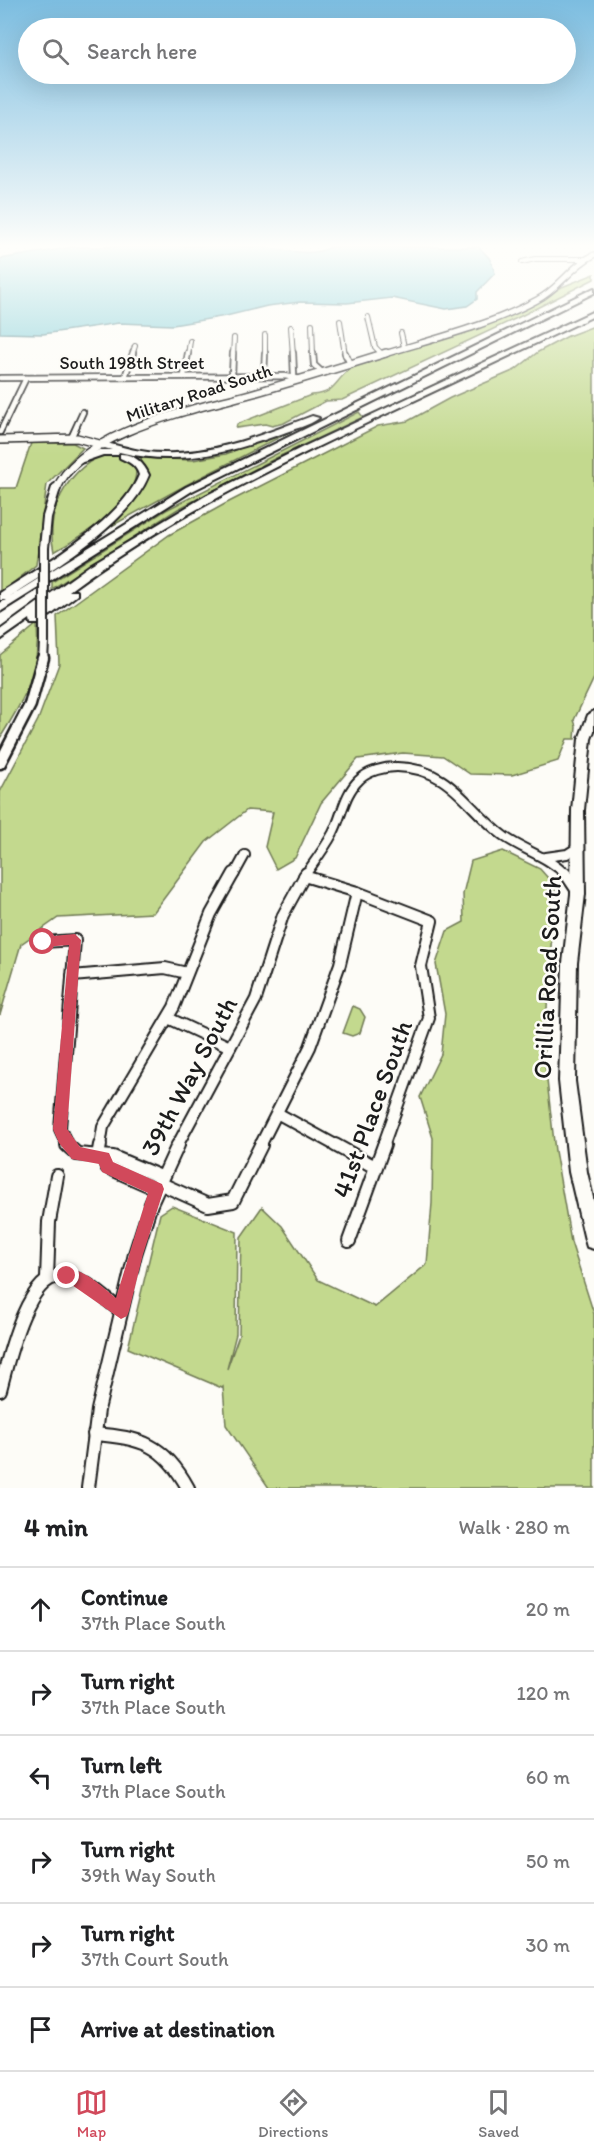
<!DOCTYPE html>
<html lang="en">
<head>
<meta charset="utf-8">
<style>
  :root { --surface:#fff; --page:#f2f2f2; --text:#202124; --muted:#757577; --line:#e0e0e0; --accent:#d1495b }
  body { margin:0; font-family:Itim,sans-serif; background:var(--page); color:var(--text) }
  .stop { position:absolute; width:18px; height:18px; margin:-14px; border:4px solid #d1495b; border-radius:50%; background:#fff }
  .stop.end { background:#d1495b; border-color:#fff; box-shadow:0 2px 6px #0008 }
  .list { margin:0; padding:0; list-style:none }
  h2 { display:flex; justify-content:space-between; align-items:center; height:78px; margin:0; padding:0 24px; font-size:26px }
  h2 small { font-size:20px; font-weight:400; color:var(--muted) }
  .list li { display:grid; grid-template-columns:39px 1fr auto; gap:18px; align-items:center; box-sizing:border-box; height:84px; padding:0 24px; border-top:2px solid var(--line) }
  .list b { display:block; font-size:22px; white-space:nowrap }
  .list p { margin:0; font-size:20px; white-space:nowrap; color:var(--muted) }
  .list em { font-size:20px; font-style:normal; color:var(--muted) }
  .icon { flex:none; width:33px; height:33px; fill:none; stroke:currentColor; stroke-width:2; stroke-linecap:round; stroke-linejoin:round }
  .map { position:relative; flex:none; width:594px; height:1488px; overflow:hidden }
  .search { position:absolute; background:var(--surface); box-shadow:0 6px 24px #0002; left:18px; right:18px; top:18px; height:66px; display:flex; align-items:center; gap:15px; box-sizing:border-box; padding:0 21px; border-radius:33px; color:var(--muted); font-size:22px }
  .sheet { height:582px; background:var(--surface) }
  nav { display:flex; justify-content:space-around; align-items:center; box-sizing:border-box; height:84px; border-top:2px solid var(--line); background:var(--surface); font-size:16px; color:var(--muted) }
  nav a { display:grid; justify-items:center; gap:3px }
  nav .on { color:var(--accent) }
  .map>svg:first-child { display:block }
  .green { fill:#c3d98e; stroke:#707a55; stroke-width:1.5 }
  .water { fill:#7bcbd5; stroke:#55858b; stroke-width:1.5 }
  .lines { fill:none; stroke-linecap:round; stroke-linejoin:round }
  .street-far4-casing { stroke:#1c1c1c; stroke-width:6 }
  .street-far3-casing { stroke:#1c1c1c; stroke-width:8 }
  .street-far2-casing { stroke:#1c1c1c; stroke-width:12 }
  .street-far1-casing { stroke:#1c1c1c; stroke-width:14 }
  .street-casing { stroke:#1c1c1c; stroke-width:16 }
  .secondary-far3-casing { stroke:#1c1c1c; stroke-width:8 }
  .secondary-far2-casing { stroke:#1c1c1c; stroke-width:10 }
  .secondary-far1-casing { stroke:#1c1c1c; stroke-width:12 }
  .secondary-casing { stroke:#1c1c1c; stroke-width:15 }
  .primary-casing { stroke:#1c1c1c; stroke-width:4 }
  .highway-casing { stroke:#1c1c1c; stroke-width:4 }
  .street-far4 { stroke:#fdfcf7; stroke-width:4 }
  .street-far3 { stroke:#fdfcf7; stroke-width:4.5 }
  .street-far2 { stroke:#fdfcf7; stroke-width:8 }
  .street-far1 { stroke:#fdfcf7; stroke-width:10 }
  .street { stroke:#fdfcf7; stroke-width:12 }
  .secondary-far3 { stroke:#fdfcf7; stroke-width:5 }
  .secondary-far2 { stroke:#fdfcf7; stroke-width:7 }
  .secondary-far1 { stroke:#fdfcf7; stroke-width:8 }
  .secondary { stroke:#fdfcf7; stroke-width:10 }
  .primary { fill:#fdfcf7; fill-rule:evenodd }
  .highway { fill:#fdfcf7; fill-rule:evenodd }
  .secondary-bridge-casing { stroke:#1c1c1c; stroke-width:12; stroke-linecap:butt }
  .secondary-bridge { stroke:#fdfcf7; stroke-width:8 }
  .route { fill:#d1495b }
  .labels { text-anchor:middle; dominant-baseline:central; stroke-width:5; stroke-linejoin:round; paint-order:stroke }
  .far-street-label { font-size:18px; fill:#1c1c1c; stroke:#fdfcf7 }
  .near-street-label { font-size:26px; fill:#1c1c1c; stroke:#fdfcf7 }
</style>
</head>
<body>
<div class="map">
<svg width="594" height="1488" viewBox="0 0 594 1488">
  <rect width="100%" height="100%" fill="#fdfcf7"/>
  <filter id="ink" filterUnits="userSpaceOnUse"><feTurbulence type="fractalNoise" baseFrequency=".0167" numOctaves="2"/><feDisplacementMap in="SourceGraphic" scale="12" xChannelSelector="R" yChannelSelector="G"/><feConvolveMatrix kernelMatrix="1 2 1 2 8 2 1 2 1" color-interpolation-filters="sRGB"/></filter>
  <g filter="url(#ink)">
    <g class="green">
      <path d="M594 274V279L517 318 342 400 326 401 284 423 272 426 265 424 236 428 237 424 311 395C335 394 333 383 349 370 354 367 361 364 366 361L524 309 562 287Z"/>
      <path d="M594 326V678L574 720 576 726 575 739H567L558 761 512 775 470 774 443 756 403 753 358 759 321 803 295 858 276 869 265 847 273 812 247 810 206 842 153 913 58 918 21 944 0 1015V792L38 720 59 664 57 616 169 535 225 504 378 426 408 421 450 398 515 370 538 352 568 336Z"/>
      <path d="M359 412 363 417 278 457 178 509 52 589V582L166 510Z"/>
      <path d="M319 417 186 485 86 540C110 522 141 504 149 474L140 458 193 460 226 454Z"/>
      <path d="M31 443H73L83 448 47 484 36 565 0 593V488H16Z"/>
      <path d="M101 455C115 454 128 459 136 470 137 504 81 537 54 552 45 512 66 473 101 455Z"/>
      <path d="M37 624C41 671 24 700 0 738V655Z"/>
      <path d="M503 851 540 869 555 886 544 1054 555 1151 571 1242 594 1314V1488H269L226 1425 223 1387 222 1388 128 1348 160 1214 172 1206 237 1232 236 1334 227 1369 239 1335 241 1237 262 1207 282 1226 318 1280 375 1307 427 1264 432 1203 433 1138 420 1097 441 1054 445 1014 436 964 447 931 464 922 463 894 471 861Z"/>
      <path d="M353 1006 360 1009 365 1017 360 1033 352 1036 343 1033Z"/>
    </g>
    <path class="water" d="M73 247C134 247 197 244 258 247 283 248 307 259 331 247H479L490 259 495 273 477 292V299L467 306 446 309 392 298 347 303 300 302 267 306 226 316 173 325 119 323 43 334 0 333V259Z"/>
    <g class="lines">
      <defs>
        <g id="street-far4">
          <path d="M522 262 535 259H585"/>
          <path d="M368 317 375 347 382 354"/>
          <path d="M340 321 345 355"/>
          <path d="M312 324 313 355"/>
          <path d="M291 327 293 355"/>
          <path d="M401 333 404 347"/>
          <path d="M132 355 135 346"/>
          <path d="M188 355 190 341"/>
          <path d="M233 355 234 338"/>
          <path d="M265 355V335"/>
        </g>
        <g id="street-far3">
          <path d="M293 353 294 376"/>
          <path d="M313 353 314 365 323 373"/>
          <path d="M345 353 350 364"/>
          <path d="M184 376 188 353"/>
          <path d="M232 376 233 353"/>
          <path d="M264 376 265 353"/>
          <path d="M125 377 133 353"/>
          <path d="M0 378 285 376 300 379"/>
          <path d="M0 432 26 378"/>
          <path d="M71 438 83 412"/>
        </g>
        <g id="street-far2">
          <path d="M546 857 567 854 578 847"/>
          <path d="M234 875 245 855"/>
          <path d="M305 875C315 861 325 848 333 833 342 816 344 794 359 780 368 771 384 767 397 767 452 768 466 809 505 837 525 851 549 857 566 875"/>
        </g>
        <g id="street-far1">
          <path d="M565 873 575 888"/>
          <path d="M304 876 357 892 432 921 421 966 429 1018 383 1146"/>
          <path d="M43 942 75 940 60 1129 68 1146"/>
          <path d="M72 976 165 968 187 973"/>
          <path d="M168 1018 230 1047"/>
          <path d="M277 1113 337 1146"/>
          <path d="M100 1146 103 1127 174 1007 211 914 234 873"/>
          <path d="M177 1146 256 999 283 915 306 873"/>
          <path d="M260 1146 310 1047 340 964 357 892"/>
        </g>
        <g id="street">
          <path d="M67 1145 77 1154 113 1157 161 1177"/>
          <path d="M335 1145 375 1167"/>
          <path d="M98 1156 100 1145"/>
          <path d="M104 1157 107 1167 157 1189"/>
          <path d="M159 1183 208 1205 233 1201 261 1145"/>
          <path d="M349 1241 384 1145"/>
          <path d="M47 1279 49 1222 57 1176"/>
          <path d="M0 1390C7 1364 26 1275 61 1276 84 1276 104 1298 121 1311"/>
          <path d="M94 1434C142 1438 164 1444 188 1488"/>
          <path d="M88 1488 98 1410 135 1254 151 1204 178 1145"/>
        </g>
        <path id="secondary-far3" d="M381 355C433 339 489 326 537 300 559 289 571 266 594 255"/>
        <g id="secondary-far2">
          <path d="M0 440 77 438 103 445"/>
          <path d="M56 490C82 430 193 410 250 394 296 381 341 367 386 353"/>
        </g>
        <g id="secondary-far1">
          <path d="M44 548 47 517 56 488"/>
          <path d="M43 660 44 642"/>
        </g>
        <path id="secondary" d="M0 763 30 705 43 658"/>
        <path id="primary" d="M594 711V731L591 739 584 810 585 894 577 963 575 1081 587 1172 594 1202V1249L587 1247 585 1240 569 1172 559 1081 563 963 571 894 572 810 579 739 588 715Z"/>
        <g id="highway">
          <path d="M594 288V293L192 491 0 612V603L6 600H0V593C42 565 120 522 139 475 136 465 129 462 120 458V454C133 453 144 463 149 475 129 525 53 568 9 597L186 487Z"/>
          <path d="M594 311V316C518 352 443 387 367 423 264 472 161 523 69 591H77V595L39 624H31L30 619 0 640V630L90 565 207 495 305 446Z"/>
          <path d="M312 416 319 418C309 426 293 429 281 434 227 454 176 466 119 452L118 455H103L80 463 75 460 99 450H112L100 447V443L103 442C123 447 142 453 163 453 215 455 264 434 312 416Z"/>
        </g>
      </defs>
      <use href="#street-far4" class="street-far4-casing"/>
      <use href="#street-far3" class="street-far3-casing"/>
      <use href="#street-far2" class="street-far2-casing"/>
      <use href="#street-far1" class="street-far1-casing"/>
      <use href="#street" class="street-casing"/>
      <use href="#secondary-far3" class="secondary-far3-casing"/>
      <use href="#secondary-far2" class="secondary-far2-casing"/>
      <use href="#secondary-far1" class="secondary-far1-casing"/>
      <use href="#secondary" class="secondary-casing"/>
      <use href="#primary" class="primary-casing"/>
      <use href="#highway" class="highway-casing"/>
      <use href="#street-far4" class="street-far4"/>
      <use href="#street-far3" class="street-far3"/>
      <use href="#street-far2" class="street-far2"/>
      <use href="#street-far1" class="street-far1"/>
      <use href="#street" class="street"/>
      <use href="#secondary-far3" class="secondary-far3"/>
      <use href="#secondary-far2" class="secondary-far2"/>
      <use href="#secondary-far1" class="secondary-far1"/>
      <use href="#secondary" class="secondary"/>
      <use href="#primary" class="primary"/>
      <use href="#highway" class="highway"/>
      <defs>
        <path id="secondary-bridge" d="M44 548V642"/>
      </defs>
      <use href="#secondary-bridge" class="secondary-bridge-casing"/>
      <use href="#secondary-bridge" class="secondary-bridge"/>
    </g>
  </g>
  <linearGradient id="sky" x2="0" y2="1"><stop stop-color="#7cbde0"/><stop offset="0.54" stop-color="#fefefb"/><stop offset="1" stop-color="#fefefb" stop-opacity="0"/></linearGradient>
  <rect width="594" height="455" fill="url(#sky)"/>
  <path class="route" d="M75 934 81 940 67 1129 80 1147 109 1153 113 1162 162 1184 164 1189 143 1254 129 1311 127 1316 121 1319 72 1285 62 1282 59 1276 62 1271C79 1263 103 1288 116 1298L148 1193 102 1172 99 1164 72 1159 59 1143 53 1129 69 945 43 947 37 942 43 937Z"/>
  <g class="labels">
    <g class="far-street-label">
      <text x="132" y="363">South 198th Street</text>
      <text transform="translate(199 393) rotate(-18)">Military Road South</text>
    </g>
    <g class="near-street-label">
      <text transform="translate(547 977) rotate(-87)">Orillia Road South</text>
      <text transform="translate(189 1076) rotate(-62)">39th Way South</text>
      <text transform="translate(372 1109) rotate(-70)">41st Place South</text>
    </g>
  </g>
</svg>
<div class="stop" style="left:43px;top:942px"></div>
<div class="stop end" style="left:67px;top:1276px"></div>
<div class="search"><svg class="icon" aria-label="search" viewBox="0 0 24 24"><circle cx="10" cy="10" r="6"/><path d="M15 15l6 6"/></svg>Search here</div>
</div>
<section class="sheet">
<h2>4 min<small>Walk · 280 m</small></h2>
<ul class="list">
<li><svg class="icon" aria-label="ahead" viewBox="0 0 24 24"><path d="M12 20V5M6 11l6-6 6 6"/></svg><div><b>Continue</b><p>37th Place South</p></div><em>20 m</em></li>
<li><svg class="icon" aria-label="right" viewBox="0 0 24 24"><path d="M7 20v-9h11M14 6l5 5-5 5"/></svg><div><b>Turn right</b><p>37th Place South</p></div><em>120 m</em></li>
<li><svg class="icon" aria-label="left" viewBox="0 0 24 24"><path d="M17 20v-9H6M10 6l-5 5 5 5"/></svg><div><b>Turn left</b><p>37th Place South</p></div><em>60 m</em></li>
<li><svg class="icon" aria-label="right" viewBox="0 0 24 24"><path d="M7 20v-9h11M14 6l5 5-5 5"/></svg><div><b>Turn right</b><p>39th Way South</p></div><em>50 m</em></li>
<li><svg class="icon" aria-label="right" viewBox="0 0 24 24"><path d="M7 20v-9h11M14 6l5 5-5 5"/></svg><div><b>Turn right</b><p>37th Court South</p></div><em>30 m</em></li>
<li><svg class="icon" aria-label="arrive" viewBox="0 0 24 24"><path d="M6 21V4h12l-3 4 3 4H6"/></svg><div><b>Arrive at destination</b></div></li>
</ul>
</section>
<nav>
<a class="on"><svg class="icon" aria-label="map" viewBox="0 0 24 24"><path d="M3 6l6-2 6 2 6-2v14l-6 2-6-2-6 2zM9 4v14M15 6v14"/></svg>Map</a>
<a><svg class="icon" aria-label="directions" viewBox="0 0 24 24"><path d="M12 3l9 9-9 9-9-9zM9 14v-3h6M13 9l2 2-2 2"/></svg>Directions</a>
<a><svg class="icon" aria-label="saved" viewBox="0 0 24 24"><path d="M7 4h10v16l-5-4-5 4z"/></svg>Saved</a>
</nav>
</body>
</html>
